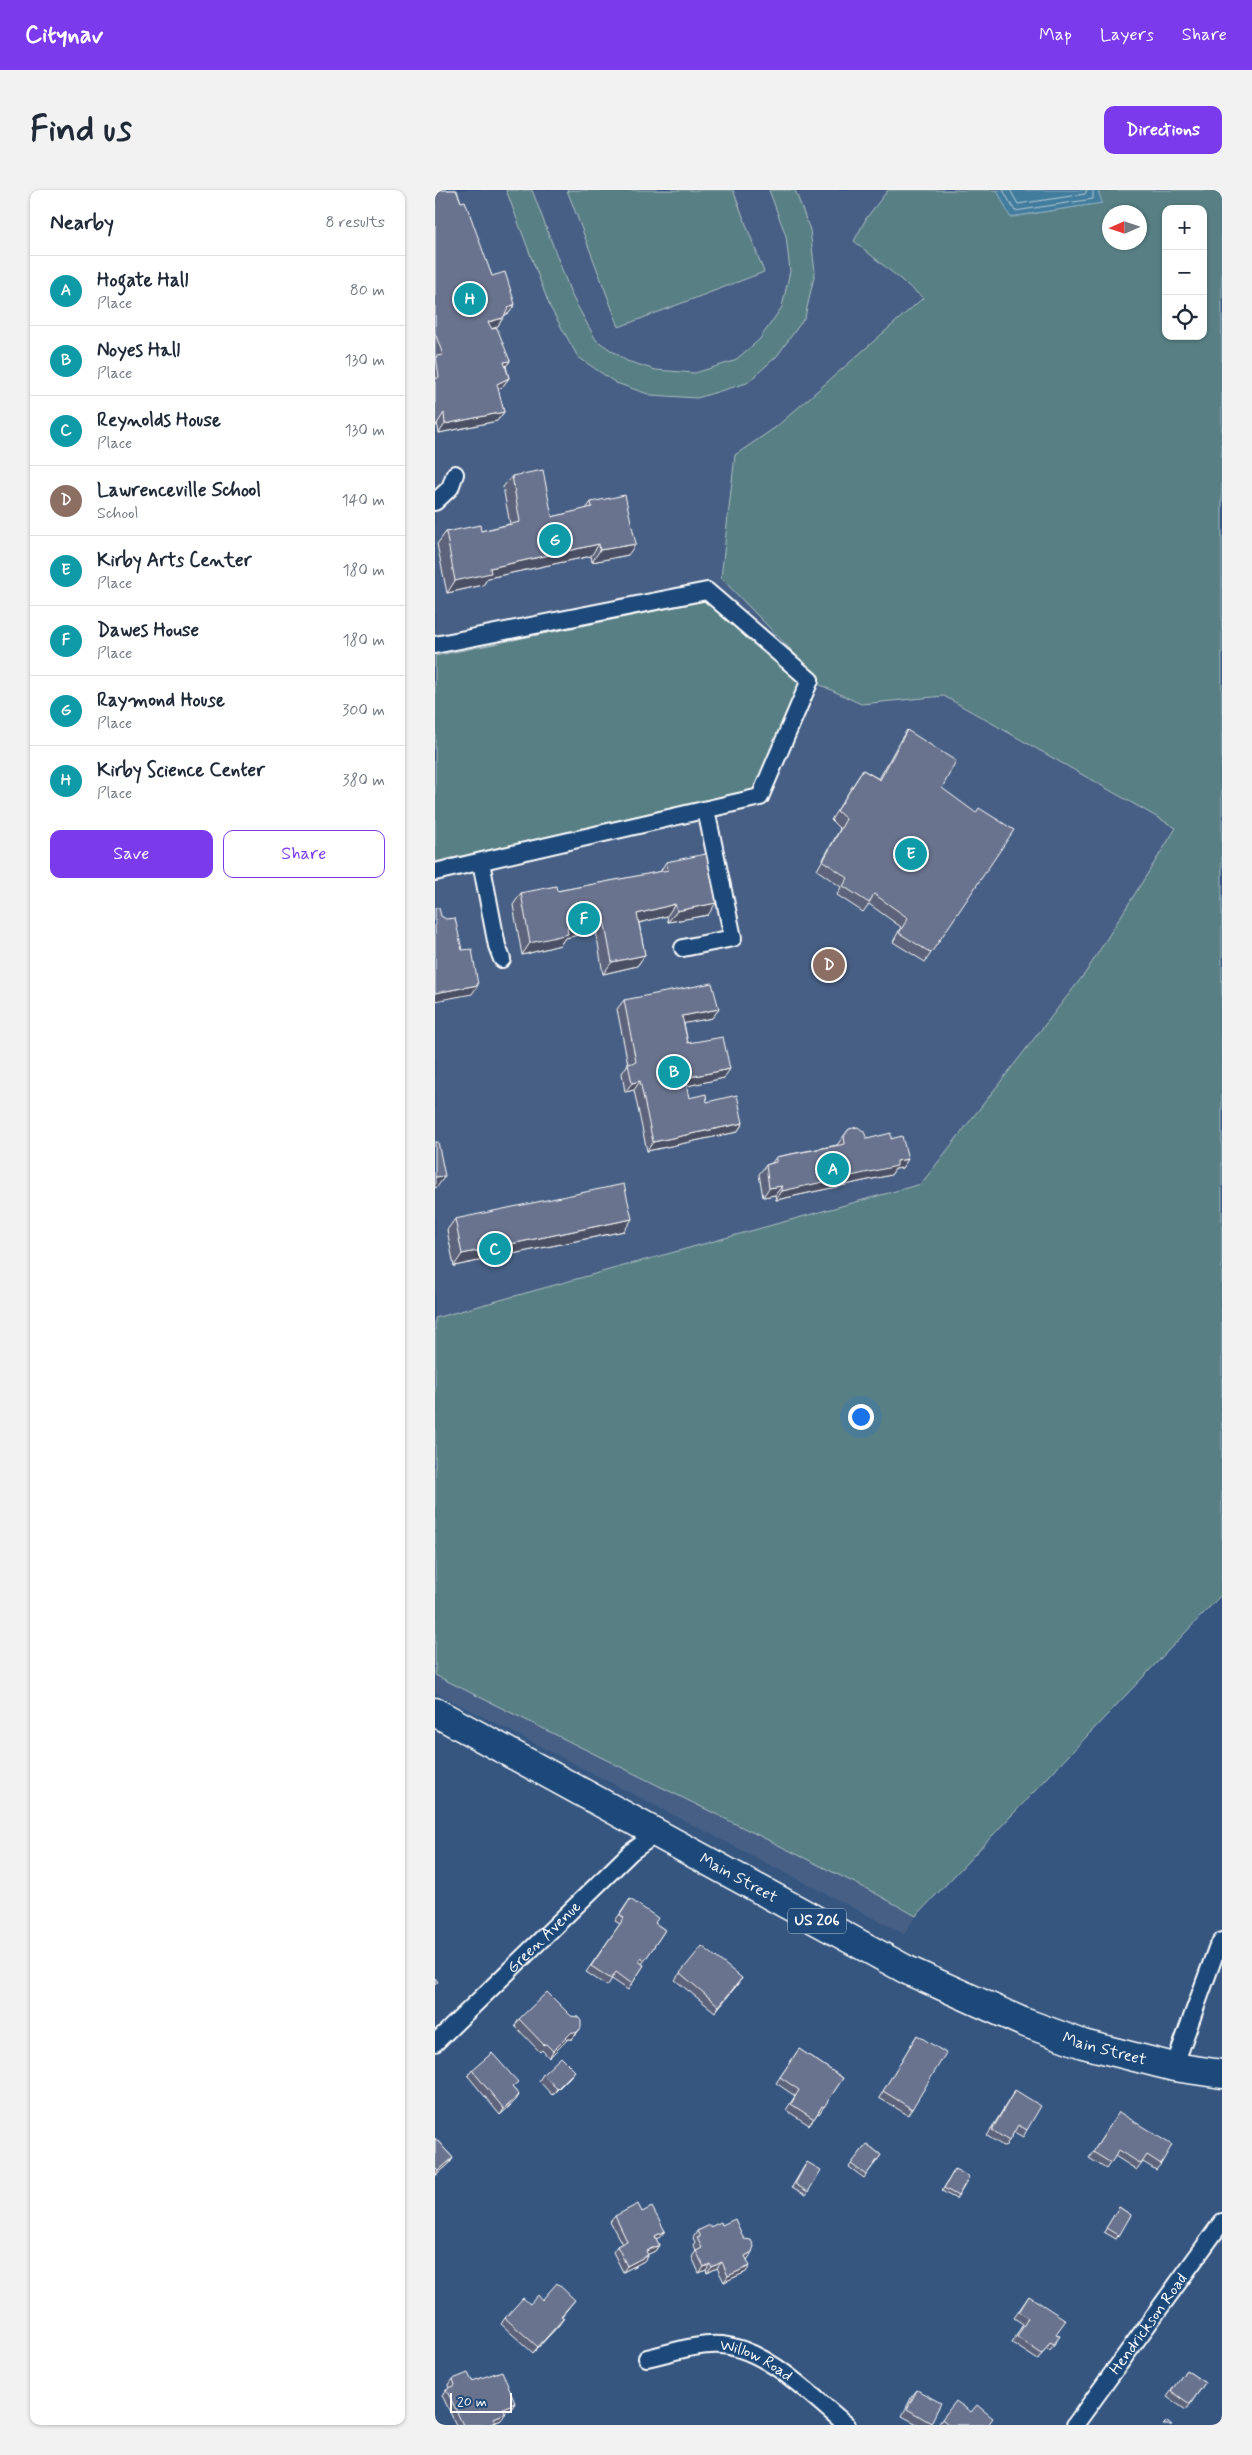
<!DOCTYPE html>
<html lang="en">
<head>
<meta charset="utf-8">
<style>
  :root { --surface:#fff; --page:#f2f2f3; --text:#1f2937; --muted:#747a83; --line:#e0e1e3; --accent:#7c3aed }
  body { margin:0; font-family:Mynerve,sans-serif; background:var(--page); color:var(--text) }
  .controls { position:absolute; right:15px; top:15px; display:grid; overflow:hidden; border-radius:10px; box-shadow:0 1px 4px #0004 }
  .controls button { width:45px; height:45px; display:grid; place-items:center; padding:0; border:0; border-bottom:1px solid var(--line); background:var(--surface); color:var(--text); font:25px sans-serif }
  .compass { position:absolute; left:667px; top:15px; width:45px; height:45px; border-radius:50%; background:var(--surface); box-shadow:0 1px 4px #0004; rotate:267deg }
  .scale { position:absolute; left:15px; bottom:12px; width:62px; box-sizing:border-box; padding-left:5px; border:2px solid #fff; border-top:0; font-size:14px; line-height:18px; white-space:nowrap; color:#fff; -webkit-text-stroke:4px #1f4a7a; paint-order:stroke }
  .you { position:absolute; left:425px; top:1226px; width:18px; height:18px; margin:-12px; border:4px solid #fff; border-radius:50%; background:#1a73e8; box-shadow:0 0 0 8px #1a73e833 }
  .badge { display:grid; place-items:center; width:32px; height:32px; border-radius:50%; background:var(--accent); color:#fff; font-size:16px; font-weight:700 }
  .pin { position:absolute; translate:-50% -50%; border:2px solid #fff; box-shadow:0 1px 5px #0006 }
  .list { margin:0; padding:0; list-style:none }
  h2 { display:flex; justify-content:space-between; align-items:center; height:65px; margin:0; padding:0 20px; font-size:21px }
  h2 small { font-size:16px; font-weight:400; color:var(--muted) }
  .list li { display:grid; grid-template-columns:32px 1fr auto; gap:15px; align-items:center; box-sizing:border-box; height:70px; padding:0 20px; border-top:1px solid var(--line) }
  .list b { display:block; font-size:19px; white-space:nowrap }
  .list p { margin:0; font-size:16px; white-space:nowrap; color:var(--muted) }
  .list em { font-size:16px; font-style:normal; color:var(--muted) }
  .actions { display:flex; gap:10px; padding:15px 20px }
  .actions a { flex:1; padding:11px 0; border:1px solid var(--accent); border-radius:10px; text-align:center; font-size:18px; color:var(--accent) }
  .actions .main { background:var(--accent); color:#fff }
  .icon { flex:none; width:28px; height:28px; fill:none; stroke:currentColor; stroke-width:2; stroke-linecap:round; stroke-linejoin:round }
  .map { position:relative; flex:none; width:787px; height:2235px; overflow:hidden; border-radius:10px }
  header { display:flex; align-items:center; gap:30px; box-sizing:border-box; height:70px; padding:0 25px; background:var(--accent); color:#fff }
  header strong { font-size:24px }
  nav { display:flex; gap:28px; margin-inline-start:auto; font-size:18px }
  .intro { display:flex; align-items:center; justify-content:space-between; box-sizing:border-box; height:120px; padding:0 30px }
  h1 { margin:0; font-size:35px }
  .button { padding:12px 22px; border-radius:10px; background:var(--accent); color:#fff; font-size:18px; font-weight:700 }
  main { display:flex; gap:30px; padding:0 30px }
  aside { flex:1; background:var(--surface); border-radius:10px; box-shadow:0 1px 4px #0004 }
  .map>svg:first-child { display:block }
  .built { fill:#465f84; fill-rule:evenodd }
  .green { fill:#597f84; stroke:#acbfc2; fill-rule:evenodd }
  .water { fill:#437c9d; stroke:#8eb0c4 }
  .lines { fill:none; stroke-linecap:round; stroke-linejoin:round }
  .shore { stroke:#b4cbd8; stroke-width:1 }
  .street-casing { stroke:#fff; stroke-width:20 }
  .highway-casing { stroke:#fff; stroke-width:31 }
  .street { stroke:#1f4a7a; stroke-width:16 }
  .highway { stroke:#1f4a7a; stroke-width:28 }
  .wall { fill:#5c637a; stroke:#fff }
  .shaded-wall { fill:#4b5063; stroke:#fff }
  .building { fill:#6b738e; stroke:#fff }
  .labels { text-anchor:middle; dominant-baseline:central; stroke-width:5; stroke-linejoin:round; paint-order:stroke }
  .shield { fill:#1f4a7a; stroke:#bcc9d7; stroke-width:1 }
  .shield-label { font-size:15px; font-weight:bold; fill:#fff }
  .street-label { font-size:16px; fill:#fff; stroke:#1f4a7a }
</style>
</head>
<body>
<header>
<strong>Citynav</strong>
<nav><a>Map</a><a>Layers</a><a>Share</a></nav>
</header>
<div class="intro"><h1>Find us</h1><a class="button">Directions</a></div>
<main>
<aside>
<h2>Nearby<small>8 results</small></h2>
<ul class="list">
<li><span class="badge" style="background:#0f9aa8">A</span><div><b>Hogate Hall</b><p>Place</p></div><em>80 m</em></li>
<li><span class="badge" style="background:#0f9aa8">B</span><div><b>Noyes Hall</b><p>Place</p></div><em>130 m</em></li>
<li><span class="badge" style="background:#0f9aa8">C</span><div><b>Reynolds House</b><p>Place</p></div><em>130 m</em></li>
<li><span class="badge" style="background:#8d6e63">D</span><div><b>Lawrenceville School</b><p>School</p></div><em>140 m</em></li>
<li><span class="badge" style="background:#0f9aa8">E</span><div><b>Kirby Arts Center</b><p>Place</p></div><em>180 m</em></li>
<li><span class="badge" style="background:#0f9aa8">F</span><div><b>Dawes House</b><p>Place</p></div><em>180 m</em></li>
<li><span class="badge" style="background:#0f9aa8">G</span><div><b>Raymond House</b><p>Place</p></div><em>300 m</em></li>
<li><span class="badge" style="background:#0f9aa8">H</span><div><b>Kirby Science Center</b><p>Place</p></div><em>380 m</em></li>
</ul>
<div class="actions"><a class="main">Save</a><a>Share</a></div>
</aside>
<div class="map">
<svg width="787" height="2235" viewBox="0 0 787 2235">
  <rect width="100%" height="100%" fill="#365680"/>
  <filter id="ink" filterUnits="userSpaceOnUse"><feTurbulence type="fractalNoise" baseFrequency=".02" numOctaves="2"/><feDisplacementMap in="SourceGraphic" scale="10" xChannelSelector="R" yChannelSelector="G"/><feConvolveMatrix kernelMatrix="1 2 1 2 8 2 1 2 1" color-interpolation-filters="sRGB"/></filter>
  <g filter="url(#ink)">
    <path class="built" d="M0 0H787V1404L481 1726 469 1744 0 1502ZM731 19H768V146H731ZM674 22H704V52H674Z"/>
    <g class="green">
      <path d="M71 0H97L137 106 161 150 192 171 221 180 260 183 299 171 324 150 347 117 355 81 351 46 334 0H360L375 40 380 82 370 127 342 166 312 193 262 208 216 205 181 193 143 167 115 117Z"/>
      <path d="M132 0H298L329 82 184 137Z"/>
      <path d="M453 0H562L576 27 666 13 663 0H787V1404L481 1726 438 1702 0 1485V1128L486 994 651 782 741 638 509 506 426 514 375 490 361 465 286 388 300 265 341 237 488 108 419 51 432 27ZM731 19H768V146H731ZM674 22H704V52H674Z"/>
      <path d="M269 411 364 493 319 599 0 672V466Z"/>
    </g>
    <path class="water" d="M562 0H663L667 13 575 27Z"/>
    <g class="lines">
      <g class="shore">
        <path d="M568 0 580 21 658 9V0"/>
        <path d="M575 0 583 14 650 4 652 0"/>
      </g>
      <defs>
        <g id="street">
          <path d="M0 312 15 298 20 284"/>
          <path d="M0 455 272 401 375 490 325 607 0 682"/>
          <path d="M46 672 62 756 67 769"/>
          <path d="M248 758 298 748 271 620"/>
          <path id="s1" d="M0 1853 196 1662 222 1643"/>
          <path d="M739 1877 782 1758 787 1751"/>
          <path id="s2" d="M212 2168C235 2163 263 2153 287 2155 334 2160 377 2207 412 2235"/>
          <path id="s3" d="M640 2235 787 2032"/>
        </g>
        <g id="highway">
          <path id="s4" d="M0 1522 472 1780 588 1832 648 1854 739 1877 787 1884"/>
        </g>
      </defs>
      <use href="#street" class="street-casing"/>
      <use href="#highway" class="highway-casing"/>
      <use href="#street" class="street"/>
      <use href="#highway" class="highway"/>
    </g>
    <g class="wall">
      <path d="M0 0H22V1L26 12 57 86 80 114 74 123 70 125 62 137 56 139 75 171 71 176 74 188 67 197 63 199 69 222 62 231 4 243 2 233 0 237Z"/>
      <path d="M77 286 117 327 151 319 156 312 193 365 157 372 156 366 53 388 48 395 12 403 2 354 11 342 46 341 75 334 68 297Z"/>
      <path d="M472 540 507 598 496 763 490 772 458 752 466 737 434 714 428 722 402 705 406 697 382 680 405 639 396 630 422 589 428 580 444 589 466 549Z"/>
      <path d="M231 672 273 725 233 732 232 726 204 733 210 765 202 776 168 784 161 741 130 748 125 755 87 765 78 715 86 703 122 701 225 682Z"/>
      <path d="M189 810 284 819 277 828 249 833 253 853 289 888 251 896 254 908 272 912 308 933 302 942 212 961 199 900 190 902 187 883 193 874 182 819Z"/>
      <path d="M414 939 432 949H456L473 969 467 978 460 979 456 985 341 1010 340 1005 328 1007 324 984 331 975 337 973 341 967 402 955Z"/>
      <path d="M20 1029 189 1041 19 1076 12 1040Z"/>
      <path d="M195 1709 220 1733 230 1740 207 1774 209 1775 193 1800 177 1789 172 1796 151 1782 185 1734 180 1731Z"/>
      <path d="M245 1783 302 1795 280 1822 240 1790Z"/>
      <path d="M84 1829 142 1844 137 1849H133L114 1868 107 1860 105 1862 80 1836Z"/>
      <path d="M482 1845 477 1919 473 1925 444 1908Z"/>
      <path d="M364 1859 408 1888 384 1924 383 1923 374 1935 351 1920 360 1906 341 1893Z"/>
      <path d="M37 1880 78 1898 84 1905 80 1911 65 1925 33 1886Z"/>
      <path d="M108 1884 135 1887 117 1905 104 1891Z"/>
      <path d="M580 1900 592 1940 588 1947 579 1942 570 1957 552 1946Z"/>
      <path d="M680 1928 726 1974 721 1980 708 1972 702 1980 680 1966 671 1979 654 1968Z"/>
      <path d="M0 1948 18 1968 14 1974 0 1986Z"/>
      <path d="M432 1954 446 1965 429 1988 414 1977Z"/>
      <path d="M370 1975 373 2002 371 2005 357 1997Z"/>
      <path d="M520 1979 523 2006 521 2009 507 2001Z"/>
      <path d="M684 2017 696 2025 681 2049 669 2042Z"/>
      <path d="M207 2022 225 2047 221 2049 224 2055 220 2061 213 2064 209 2071 188 2082 178 2062 182 2056 187 2054 175 2032 180 2026Z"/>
      <path d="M287 2035 313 2069H312L311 2082 289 2092 282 2078 272 2083 271 2080 264 2083 257 2067 261 2061 258 2055 260 2052 258 2048 262 2041 275 2037Z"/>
      <path d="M594 2106 621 2144 625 2146 615 2160 611 2158 603 2170 577 2153 588 2134 579 2128Z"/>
      <path d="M107 2110H140L127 2126 124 2135 98 2163 66 2134 70 2128 95 2114Z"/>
      <path d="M751 2180 770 2193 751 2220 732 2207Z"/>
      <path d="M18 2189 37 2191 80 2213 76 2219 70 2221 66 2230 61 2232 59 2235H21L7 2205 11 2199 14 2198 13 2196Z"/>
      <path d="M482 2200 496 2233 494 2235H484L467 2226 477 2206Z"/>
      <path d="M536 2222 553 2235H503L507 2229Z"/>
    </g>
    <g class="shaded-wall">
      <path d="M80 114 74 123 68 126 74 117Z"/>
      <path d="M68 128 62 137 47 142 53 132Z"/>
      <path d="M75 171 68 180 69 172Z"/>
      <path d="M74 188 67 197 55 203 62 194Z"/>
      <path d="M69 222 62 231 4 243 10 234Z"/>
      <path d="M164 354 156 366 53 388 48 395 12 403 20 391 55 378Z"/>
      <path d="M201 354 193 365 157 372 165 360Z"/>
      <path d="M281 713 273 725 233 732 242 721Z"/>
      <path d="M240 714 232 726 194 735 202 724Z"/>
      <path d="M169 730 161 741 130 748 125 755 87 765 95 753 132 738Z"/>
      <path d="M210 765 202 776 168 784 177 772Z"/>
      <path d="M43 795 37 804 0 811V803Z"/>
      <path d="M284 819 277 828 241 835 247 826Z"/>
      <path d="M295 879 289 888 243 898 250 888Z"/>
      <path d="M205 891 199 900 190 902 197 893Z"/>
      <path d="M308 933 302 942 212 961 218 952Z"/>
      <path d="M473 969 467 978 460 979 456 985 341 1010 347 1001 462 971Z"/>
      <path d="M10 986 2 997 0 998V987Z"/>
      <path d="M347 996 340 1005 328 1007 334 998Z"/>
      <path d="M197 1029 189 1041 19 1076 27 1064Z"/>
      <path d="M307 1788 302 1795 280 1822 284 1816Z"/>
      <path d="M146 1838 137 1849H133L114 1868 118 1861 137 1842Z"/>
      <path d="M140 1881 135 1887 117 1905 122 1899Z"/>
      <path d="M84 1905 80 1911 65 1925 69 1919Z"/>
      <path d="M18 1968 14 1974 0 1986 3 1981Z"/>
      <path d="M230 2041 225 2047 215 2052 220 2046Z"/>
      <path d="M224 2055 220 2061 207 2067 211 2061Z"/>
      <path d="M317 2062 313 2069 306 2072 310 2066Z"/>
      <path d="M213 2065 209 2071 188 2082 192 2076Z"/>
      <path d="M287 2072 282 2078 272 2083 277 2077Z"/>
      <path d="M275 2074 271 2080 264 2083 269 2077Z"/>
      <path d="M315 2076 311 2082 289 2092 293 2086Z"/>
      <path d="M129 2128 124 2135 98 2163 103 2157Z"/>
      <path d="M80 2213 76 2219 64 2224 68 2218Z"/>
      <path d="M71 2223 66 2230 61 2232 59 2235H54L59 2228Z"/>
    </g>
    <g class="building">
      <path d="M0 0H21L26 12 30 11 57 86 70 82 80 114 74 117 68 128 53 132 57 139 62 138 75 171 69 172 74 188 62 194 69 222 10 234 9 223 0 237V183L1 189 4 187 1 166 8 165 0 143Z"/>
      <path d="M108 280 117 327 157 317 156 312 190 305 201 354 165 360 164 354 55 378 56 383 20 391 11 342 45 335 46 341 85 332 77 286Z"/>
      <path d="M472 540 521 571 507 598 541 623 544 618 579 640 496 763 464 743 473 728 439 704 434 713 408 696 413 688 388 671 411 629 402 621 428 580 445 590Z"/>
      <path d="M271 664 281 713 242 721 240 714 202 724 210 765 177 772 169 730 132 738 133 744 95 753 86 703 121 696 122 701 233 680 231 672Z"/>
      <path d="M0 718H4L6 726 11 729 20 728 27 760 37 759 43 795 0 803Z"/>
      <path d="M277 793 284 819 247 826 253 853 288 847 295 879 250 888 254 908 271 904 272 912 302 905 308 933 218 952 205 891 197 893 193 874 201 872 189 810Z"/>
      <path d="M423 937 429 942 432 949 456 943V949L467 946 473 969 462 971V976L347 1001V996L334 998 331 975 341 972V967L410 954 409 946 414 939Z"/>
      <path d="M0 952H3L10 986 0 987Z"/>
      <path d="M189 994 197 1029 27 1064 20 1029Z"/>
      <path d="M195 1709 223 1728 220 1733 230 1740 210 1770 206 1767 203 1771 209 1775 197 1794 181 1782 176 1789 156 1776 189 1728 185 1725Z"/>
      <path d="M267 1756 307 1788 284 1816 245 1783Z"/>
      <path d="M0 1788 3 1792 0 1795Z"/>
      <path d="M112 1802 136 1826 143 1827 146 1831V1838L141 1843 137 1842 118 1861 111 1854 109 1855 84 1829Z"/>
      <path d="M482 1845 511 1863 477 1919 448 1901Z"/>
      <path d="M364 1859 408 1888 389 1917 387 1916 379 1929 356 1914 364 1900 345 1887Z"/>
      <path d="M57 1863 83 1892 77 1897 84 1905 69 1919 37 1880Z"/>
      <path d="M126 1867 140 1881 122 1899 108 1884Z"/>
      <path d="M580 1900 606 1916 592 1940 583 1935 574 1951 557 1940Z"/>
      <path d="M684 1922 737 1955 726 1974 712 1965 706 1974 684 1960 676 1973 658 1962Z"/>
      <path d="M0 1948 18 1968 3 1981 0 1978Z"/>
      <path d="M432 1954 446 1965 431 1985 416 1974Z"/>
      <path d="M372 1972 386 1980 373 2002 360 1994Z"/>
      <path d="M520 1979 534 1987 523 2006 509 1998Z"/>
      <path d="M203 2014 207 2022 217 2017 230 2041 220 2046 224 2055 211 2061 213 2065 192 2076 182 2056 192 2051 180 2026Z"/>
      <path d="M684 2017 696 2025 684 2046 671 2038Z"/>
      <path d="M300 2029 309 2049 316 2050 319 2056 317 2062 310 2066 315 2076 293 2086 287 2072 277 2077 275 2074 269 2077 261 2061 267 2058 262 2048 265 2047 262 2041 275 2035V2037L286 2032 287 2035Z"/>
      <path d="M122 2093 140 2110 126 2126 129 2128 103 2157 70 2128 88 2108 95 2114 103 2105 107 2110Z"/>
      <path d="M594 2106 631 2130 621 2144 625 2146 619 2154 615 2152 607 2164 582 2147 593 2128 584 2122Z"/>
      <path d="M751 2180 770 2193 755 2214 736 2201Z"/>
      <path d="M67 2181 80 2213 68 2218 71 2223 59 2228 61 2232 55 2234 56 2235H28L11 2199 20 2195 18 2189 33 2183 37 2191Z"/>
      <path d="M482 2200 506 2213 496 2233 472 2219Z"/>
      <path d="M521 2211 536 2222 542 2215 558 2228 553 2235H514L507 2229Z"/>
      <path d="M732 2231 737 2235H728Z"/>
    </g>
  </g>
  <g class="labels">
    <rect class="shield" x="353" y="1718.5" width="58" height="25" rx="4"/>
    <g class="shield-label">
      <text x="382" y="1731">US 206</text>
    </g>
    <g class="street-label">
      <text stroke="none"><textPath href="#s4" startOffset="346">Main Street</textPath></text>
      <text stroke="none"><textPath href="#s1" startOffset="152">Green Avenue</textPath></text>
      <text stroke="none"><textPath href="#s4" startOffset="751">Main Street</textPath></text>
      <text stroke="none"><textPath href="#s3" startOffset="125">Hendrickson Road</textPath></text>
      <text stroke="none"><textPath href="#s2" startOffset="114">Willow Road</textPath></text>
    </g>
  </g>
</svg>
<div class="controls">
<button>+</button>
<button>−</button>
<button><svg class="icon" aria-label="locate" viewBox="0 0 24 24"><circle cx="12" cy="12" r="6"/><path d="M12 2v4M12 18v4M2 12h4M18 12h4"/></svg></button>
</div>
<svg class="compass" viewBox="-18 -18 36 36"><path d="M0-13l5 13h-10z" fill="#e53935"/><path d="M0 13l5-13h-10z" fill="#747a83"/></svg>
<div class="scale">20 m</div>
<div class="you"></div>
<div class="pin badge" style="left:398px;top:979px;background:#0f9aa8">A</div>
<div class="pin badge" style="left:239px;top:882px;background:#0f9aa8">B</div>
<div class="pin badge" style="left:60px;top:1059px;background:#0f9aa8">C</div>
<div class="pin badge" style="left:394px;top:775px;background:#8d6e63">D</div>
<div class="pin badge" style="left:476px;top:664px;background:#0f9aa8">E</div>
<div class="pin badge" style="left:149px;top:729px;background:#0f9aa8">F</div>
<div class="pin badge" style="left:120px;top:350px;background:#0f9aa8">G</div>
<div class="pin badge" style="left:35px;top:109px;background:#0f9aa8">H</div>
</div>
</main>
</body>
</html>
